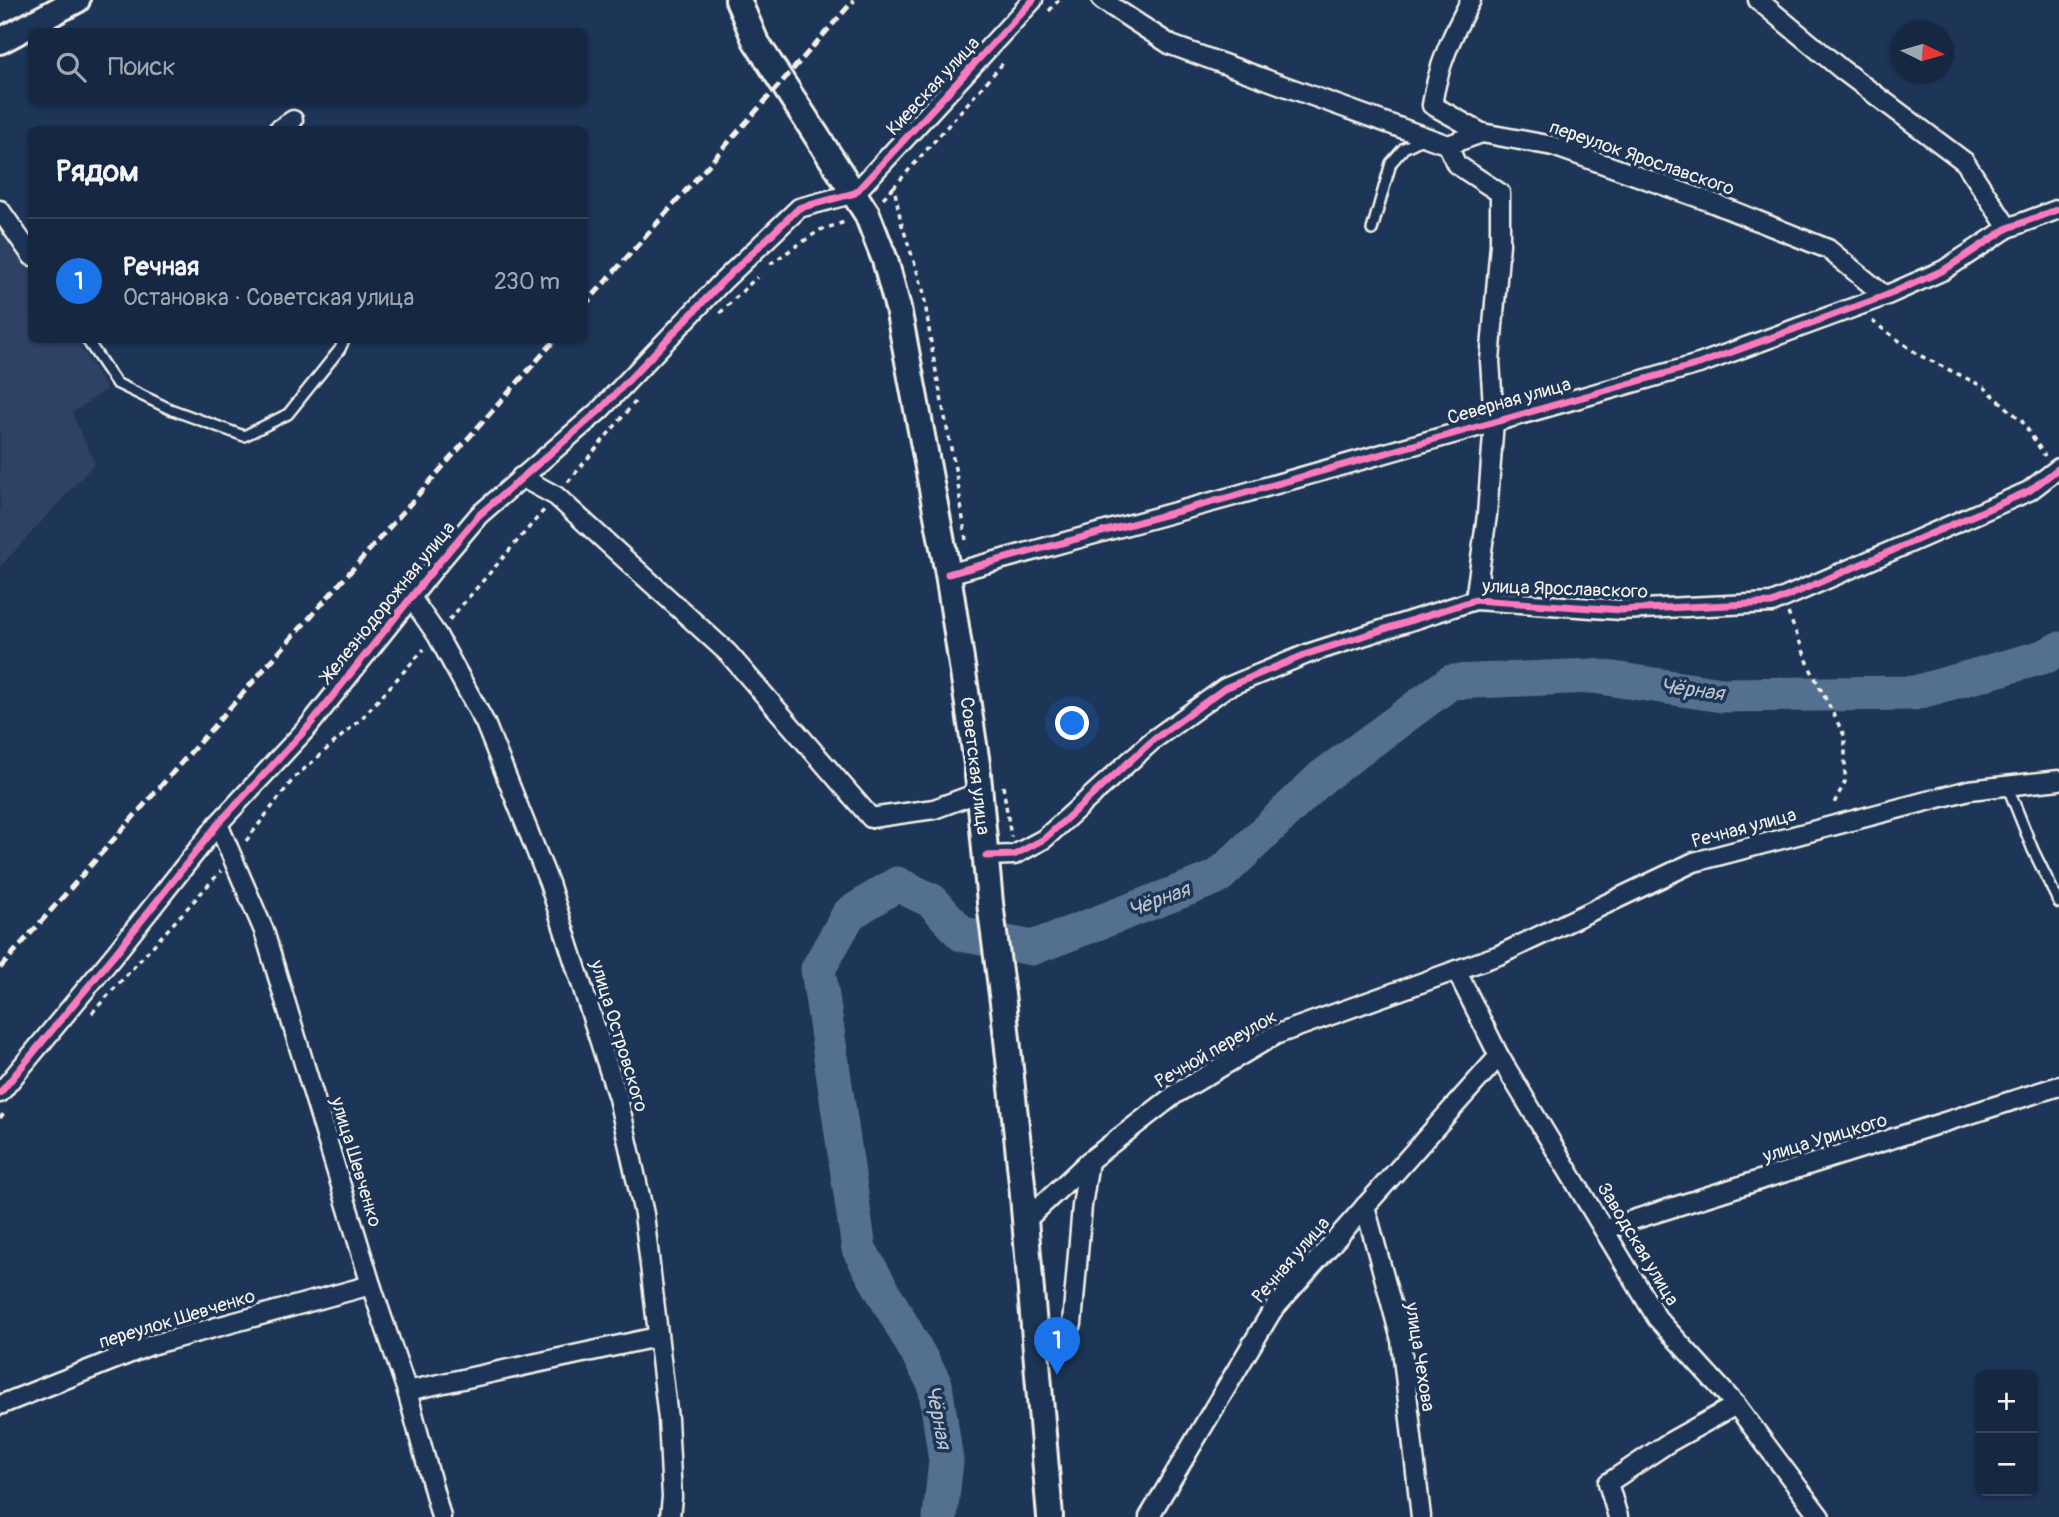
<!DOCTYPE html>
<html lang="ru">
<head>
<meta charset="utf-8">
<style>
  :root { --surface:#162841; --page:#1f3048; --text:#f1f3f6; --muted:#9ea6b1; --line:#35445a; --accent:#1a73e8 }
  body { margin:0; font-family:Pangolin,sans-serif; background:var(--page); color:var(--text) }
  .controls { position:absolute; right:21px; bottom:21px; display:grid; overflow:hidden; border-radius:10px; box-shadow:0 2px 5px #0004 }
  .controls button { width:63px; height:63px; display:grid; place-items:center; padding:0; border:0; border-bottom:2px solid var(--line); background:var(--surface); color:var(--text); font:35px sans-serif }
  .compass { position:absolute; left:1891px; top:21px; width:63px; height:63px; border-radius:50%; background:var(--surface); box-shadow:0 2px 5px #0004; rotate:95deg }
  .you { position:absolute; left:1073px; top:724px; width:24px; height:24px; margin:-18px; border:5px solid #fff; border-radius:50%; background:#1a73e8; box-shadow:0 0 0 10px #1a73e833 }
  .badge { display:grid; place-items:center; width:46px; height:46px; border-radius:50%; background:var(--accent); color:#fff; font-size:23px; font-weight:700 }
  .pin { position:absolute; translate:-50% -58px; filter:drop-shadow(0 2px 4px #0008) }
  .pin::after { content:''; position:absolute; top:37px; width:24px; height:21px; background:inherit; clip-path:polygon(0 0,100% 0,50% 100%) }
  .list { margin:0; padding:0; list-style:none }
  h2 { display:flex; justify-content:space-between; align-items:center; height:91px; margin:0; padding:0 28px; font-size:30px }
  h2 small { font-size:23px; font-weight:400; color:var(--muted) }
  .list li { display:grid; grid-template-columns:46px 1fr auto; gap:21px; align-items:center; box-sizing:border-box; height:126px; padding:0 28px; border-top:2px solid var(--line) }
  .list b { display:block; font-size:26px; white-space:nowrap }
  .list p { margin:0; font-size:23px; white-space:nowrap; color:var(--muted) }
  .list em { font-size:23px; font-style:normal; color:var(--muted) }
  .icon { flex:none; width:38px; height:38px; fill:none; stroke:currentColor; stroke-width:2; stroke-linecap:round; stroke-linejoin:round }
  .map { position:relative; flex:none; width:2059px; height:1517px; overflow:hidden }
  .search { position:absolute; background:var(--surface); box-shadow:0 2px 5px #0004; left:28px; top:28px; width:560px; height:77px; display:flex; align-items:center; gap:18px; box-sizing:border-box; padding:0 24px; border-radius:10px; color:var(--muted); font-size:26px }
  .panel { position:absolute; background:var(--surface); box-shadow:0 2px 5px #0004; left:28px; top:126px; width:560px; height:217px; border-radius:10px }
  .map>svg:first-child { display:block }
  .built { fill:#2e4266 }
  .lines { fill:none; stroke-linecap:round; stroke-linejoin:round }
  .river { stroke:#536f91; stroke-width:35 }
  .lane-casing { stroke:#f4f1e8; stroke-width:14 }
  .street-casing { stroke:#f4f1e8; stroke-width:23 }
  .secondary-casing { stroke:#f4f1e8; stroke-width:30 }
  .path { stroke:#f4f1e8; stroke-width:3.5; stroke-dasharray:5 5; stroke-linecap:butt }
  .lane { stroke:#1d3557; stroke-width:9 }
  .street { stroke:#1d3557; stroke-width:18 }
  .secondary { stroke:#1d3557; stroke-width:24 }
  .rail { stroke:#f4f1e8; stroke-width:5; stroke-dasharray:10 5; stroke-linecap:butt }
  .cycleway-casing { stroke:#1d3557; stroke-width:11 }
  .cycleway { stroke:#fd7abc; stroke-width:7 }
  .labels { text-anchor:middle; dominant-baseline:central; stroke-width:7; stroke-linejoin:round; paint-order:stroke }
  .street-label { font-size:19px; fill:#f4f1e8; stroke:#1d3557 }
  .water-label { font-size:21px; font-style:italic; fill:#bcc4ca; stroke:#1d3557 }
</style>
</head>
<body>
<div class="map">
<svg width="2059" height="1517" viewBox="0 0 2059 1517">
  <rect width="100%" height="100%" fill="#1d3557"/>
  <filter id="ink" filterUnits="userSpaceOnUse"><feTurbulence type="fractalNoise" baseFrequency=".0143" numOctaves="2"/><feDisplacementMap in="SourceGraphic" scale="14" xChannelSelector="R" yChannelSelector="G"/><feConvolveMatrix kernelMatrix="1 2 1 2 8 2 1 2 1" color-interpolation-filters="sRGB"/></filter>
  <g filter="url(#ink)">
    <path class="built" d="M0 220 31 270 32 340H76L107 389 72 413 95 463 0 567Z"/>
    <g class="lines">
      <path class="river" d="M940 1517 946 1461 935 1384 859 1249 818 969 849 914 897 884 932 901 962 934 1032 948 1218 877 1322 777 1451 682 1593 676 1722 695 1914 693 2046 656 2059 649"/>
      <defs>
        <g id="lane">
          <path d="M1372 230 1391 163 1404 148 1424 138"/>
          <path d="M87 340 116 383 170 409 244 436 288 414 340 349 344 340"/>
          <path d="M2007 785 2033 850 2059 903"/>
        </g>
        <g id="street">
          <path d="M1102 0 1171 45 1448 145 1482 133 1553 146 1708 201 1828 249 1885 296"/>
          <path d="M1471 0C1452 35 1438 65 1432 105L1482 133"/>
          <path d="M1758 0 1841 69 1965 162 2008 228"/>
          <path d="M278 130 293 120"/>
          <path d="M1448 145 1456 164 1500 193V244L1490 361 1494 421 1487 515 1475 600"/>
          <path d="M0 210 32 256"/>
          <path d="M521 477 556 496 728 653 871 818 934 809 980 792"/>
          <path d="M948 574 1234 496 1699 364 1885 296 1944 270 2008 228 2059 209"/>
          <path d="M412 599 437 635 485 723 549 883 618 1098 644 1214 668 1419 672 1497 670 1517"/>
          <path d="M218 824 264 931 371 1285 407 1391 441 1517"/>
          <path d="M986 856 1014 855 1044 839 1153 740 1225 688 1307 654 1475 600 1621 610 1772 603 2029 491 2059 468"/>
          <path d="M1456 970 1499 1056 1657 1318 1736 1405 1820 1517"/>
          <path d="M0 1093 115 954 218 824 308 727 436 566 479 515 600 410 722 282 799 208 855 193 1033 0"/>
          <path d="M1089 1161 1177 1093 1275 1035 1499 955 1694 862 1969 790 2059 780"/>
          <path d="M1365 1206 1401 1340 1421 1517"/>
          <path d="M1024 1222 1089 1161 1082 1206 1072 1324"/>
          <path d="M1604 1229 2059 1086"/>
          <path d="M407 1391 657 1337"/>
          <path d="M0 1405 151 1345 371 1285"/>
          <path d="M1149 1517 1272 1311 1499 1056"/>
          <path d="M1618 1517 1608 1483 1668 1443 1736 1405"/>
        </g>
        <g id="secondary">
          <path d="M738 0 755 40 867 214 885 260 898 308 948 574 977 764 990 903 1004 1010 1022 1184 1050 1517"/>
          <path d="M0 41 77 0"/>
        </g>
      </defs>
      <use href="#lane" class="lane-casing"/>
      <use href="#street" class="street-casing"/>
      <use href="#secondary" class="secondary-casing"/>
      <g class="path">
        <path d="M1049 11 1059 0"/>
        <path d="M883 198 894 187"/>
        <path d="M770 264 820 230 848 221"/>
        <path d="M720 313 757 277"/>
        <path d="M1872 321 1919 355 1984 387 2022 421 2045 456"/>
        <path d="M568 482 635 402"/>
        <path d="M966 540 958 484 933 356 923 289 901 222 894 187 1004 62"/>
        <path d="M1788 613 1811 670 1845 737V782L1832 807"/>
        <path d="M449 620 545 509"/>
        <path d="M1003 786 1011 837"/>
        <path d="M246 841 294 778 361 719 424 649"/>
        <path d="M92 1013 221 871"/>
        <path d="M0 1118 6 1111"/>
      </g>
      <use href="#lane" class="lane"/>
      <use href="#street" class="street"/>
      <use href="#secondary" class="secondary"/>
      <g class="rail">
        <path d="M584 306 854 0"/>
        <path d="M0 968 555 340"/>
      </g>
      <defs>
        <g id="cycleway">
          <path d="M948 574 1234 496 1699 364 1885 296 1944 270 2008 228 2059 209"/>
          <path d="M986 856 1014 855 1044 839 1153 740 1225 688 1307 654 1475 600 1621 610 1772 603 2029 491 2059 468"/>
          <path d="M0 1093 115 954 218 824 308 727 436 566 479 515 600 410 722 282 799 208 855 193 1033 0"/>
        </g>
      </defs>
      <use href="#cycleway" class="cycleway-casing"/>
      <use href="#cycleway" class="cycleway"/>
    </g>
  </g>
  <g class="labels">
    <g class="street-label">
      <text transform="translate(933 86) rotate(-47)">Киевская улица</text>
      <text transform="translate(1642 158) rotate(19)">переулок Ярославского</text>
      <text transform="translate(1509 401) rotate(-16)">Северная улица</text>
      <text transform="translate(1565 589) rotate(2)">улица Ярославского</text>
      <text transform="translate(388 602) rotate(-51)">Железнодорожная улица</text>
      <text transform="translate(975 766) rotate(83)">Советская улица</text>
      <text transform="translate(1744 828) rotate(-15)">Речная улица</text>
      <text transform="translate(619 1036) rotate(73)">улица Островского</text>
      <text transform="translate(1216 1049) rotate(-30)">Речной переулок</text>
      <text transform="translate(1825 1138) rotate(-17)">улица Урицкого</text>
      <text transform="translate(356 1162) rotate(73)">улица Шевченко</text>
      <text transform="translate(1638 1244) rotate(59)">Заводская улица</text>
      <text transform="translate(1291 1260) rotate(-49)">Речная улица</text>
      <text transform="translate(177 1319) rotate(-17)">переулок Шевченко</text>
      <text transform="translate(1420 1357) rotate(81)">улица Чехова</text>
    </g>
    <g class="water-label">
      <text transform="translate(1692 690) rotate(7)">Чёрная</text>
      <text transform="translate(1159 900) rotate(-21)">Чёрная</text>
      <text transform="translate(938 1417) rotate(79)">Чёрная</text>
    </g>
  </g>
</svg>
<div class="controls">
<button>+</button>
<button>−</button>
</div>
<svg class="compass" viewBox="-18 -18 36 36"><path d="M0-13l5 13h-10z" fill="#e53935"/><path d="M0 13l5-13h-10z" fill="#9ea6b1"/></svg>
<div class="you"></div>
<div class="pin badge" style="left:1057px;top:1375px">1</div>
<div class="search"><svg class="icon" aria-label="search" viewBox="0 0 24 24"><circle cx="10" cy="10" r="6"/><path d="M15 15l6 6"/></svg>Поиск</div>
<section class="panel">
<h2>Рядом<small></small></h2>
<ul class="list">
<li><span class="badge">1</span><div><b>Речная</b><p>Остановка · Советская улица</p></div><em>230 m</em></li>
</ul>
</section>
</div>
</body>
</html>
